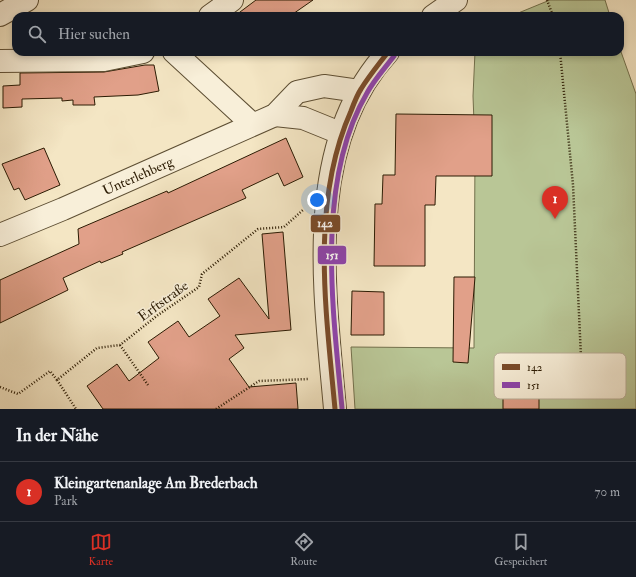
<!DOCTYPE html>
<html lang="de">
<head>
<meta charset="utf-8">
<style>
  :root { --surface:#171b24; --page:#242831; --text:#f1f3f6; --muted:#9ea1a6; --line:#363941; --accent:#d93025 }
  body { margin:0; font-family:"IM FELL Double Pica",serif; background:var(--page); color:var(--text) }
  .you { position:absolute; left:317px; top:200px; width:14px; height:14px; margin:-10px; border:3px solid #fff; border-radius:50%; background:#1a73e8; box-shadow:0 0 0 6px #1a73e833 }
  .badge { display:grid; place-items:center; width:26px; height:26px; border-radius:50%; background:var(--accent); color:#fff; font-size:13px; font-weight:700 }
  .pin { position:absolute; translate:-50% -33px; filter:drop-shadow(0 1px 2px #0008) }
  .pin::after { content:''; position:absolute; top:21px; width:14px; height:12px; background:inherit; clip-path:polygon(0 0,100% 0,50% 100%) }
  .list { margin:0; padding:0; list-style:none }
  h2 { display:flex; justify-content:space-between; align-items:center; height:52px; margin:0; padding:0 16px; font-size:17px }
  h2 small { font-size:13px; font-weight:400; color:var(--muted) }
  .list li { display:grid; grid-template-columns:26px 1fr auto; gap:12px; align-items:center; box-sizing:border-box; height:60px; padding:0 16px; border-top:1px solid var(--line) }
  .list b { display:block; font-size:15px; white-space:nowrap }
  .list p { margin:0; font-size:13px; white-space:nowrap; color:var(--muted) }
  .list em { font-size:13px; font-style:normal; color:var(--muted) }
  .icon { flex:none; width:22px; height:22px; fill:none; stroke:currentColor; stroke-width:2; stroke-linecap:round; stroke-linejoin:round }
  .map { position:relative; flex:none; width:636px; height:409px; overflow:hidden }
  .search { position:absolute; background:var(--surface); box-shadow:0 2px 6px #0003; left:12px; right:12px; top:12px; height:44px; display:flex; align-items:center; gap:10px; box-sizing:border-box; padding:0 14px; border-radius:12px; color:var(--muted); font-size:15px }
  .sheet { height:112px; background:var(--surface) }
  nav { display:flex; justify-content:space-around; align-items:center; box-sizing:border-box; height:56px; border-top:1px solid var(--line); background:var(--surface); font-size:11px; color:var(--muted) }
  nav a { display:grid; justify-items:center; gap:2px }
  nav .on { color:var(--accent) }
  .map>svg:first-child { display:block }
  .green { fill:#b9c696; stroke:#72704c }
  .building { fill:#e1a089; stroke:#2b1b03 }
  .lines { fill:none; stroke-linecap:round; stroke-linejoin:round }
  .minor-casing { stroke:#5d4e33; stroke-width:24 }
  .path { stroke:#2b1b03; stroke-width:2.5; stroke-dasharray:1 2; stroke-linecap:butt }
  .minor { stroke:#f8efd9; stroke-width:22 }
  .bus-1-casing { stroke:#f8efd9; stroke-width:8 }
  .bus-2-casing { stroke:#f8efd9; stroke-width:8 }
  .bus-1 { stroke:#7a4b2a; stroke-width:5 }
  .bus-2 { stroke:#8e44ad; stroke-width:5 }
  .labels { text-anchor:middle; dominant-baseline:central; stroke-width:3; stroke-linejoin:round; paint-order:stroke }
  .street-label { font-size:14px; fill:#2b1b03; stroke:#f8efd9 }
  .key { fill:#f8efd9; stroke:#baaf99; stroke-width:1 }
  .key-label { font-size:11px; fill:#2b1b03 }
  .line-badge { stroke:#f8efd9; stroke-width:1.5 }
  .badge-label { font-size:11px; text-anchor:middle; font-weight:bold; fill:#fff }
</style>
</head>
<body>
<div class="map">
<svg width="636" height="409" viewBox="0 0 636 409">
  <rect width="100%" height="100%" fill="#f4e6c4"/>
  <filter id="stains"><feTurbulence type="fractalNoise" baseFrequency=".005" numOctaves="4"/><feColorMatrix values="0 0 0 0 .2 0 0 0 0 .09 0 0 0 0 .02 0 0 0 .5 -.17"/></filter>
  <radialGradient id="worn" r=".72"><stop offset=".6" stop-color="#630" stop-opacity="0"/><stop offset="1" stop-color="#630" stop-opacity=".3"/></radialGradient>
  <g class="green">
    <path d="M550 0H605L610 16H511Z"/>
    <path d="M620 49 636 94V409H355L351 347 474 348 475 149 473 96 475 52H620Z"/>
  </g>
  <g class="building">
    <path d="M256 0H313L290 16H237L236 15Z"/>
    <path d="M145 65H154L159 91 138 95 94 97 95 105H73V100L62 101V98L22 99V107L3 108V86L20 85V73L104 72Z"/>
    <path d="M396 114 492 115V176H436L435 205H425V266H374L375 204H382L383 175H395Z"/>
    <path d="M286 138 303 177 284 186 278 173 242 190 246 198 122 252 123 254 101 263 100 261 63 278 68 290 0 323V280L79 244 78 229 167 191 168 193Z"/>
    <path d="M44 148 60 185 25 200 19 188 14 190 2 164Z"/>
    <path d="M283 232 291 330 235 335 244 348 229 359 249 387 296 383 298 409H103L87 386 117 364 129 381 159 358 148 342 178 321 189 337 220 316 208 299 239 278 269 319 262 234Z"/>
    <path d="M454 277H475L468 363 453 362Z"/>
    <path d="M352 291 384 292V335H351Z"/>
    <rect x="503" y="357" width="36" height="52"/>
  </g>
  <g class="lines">
    <defs>
      <g id="minor">
        <path d="M0 15 27 0"/>
        <path d="M210 16 232 0"/>
        <path d="M433 16 456 0"/>
        <path d="M174 52 252 124"/>
        <path d="M0 61 104 60 143 52"/>
        <path d="M275 115 303 118 340 133"/>
        <path d="M0 235 63 209 275 115 297 92 324 86 359 91"/>
        <path d="M335 409C325 293 302 145 388 52"/>
      </g>
    </defs>
    <use href="#minor" class="minor-casing"/>
    <g class="path">
      <path d="M547 0 553 16"/>
      <path d="M560 52 573 185 581 357"/>
      <path d="M120 345 148 385"/>
      <path d="M57 380 76 409"/>
      <path d="M0 387 18 394 50 371 57 380 97 348 120 345 158 315 199 287 202 274 258 229 284 227 303 210"/>
      <path d="M216 409 259 381 309 379"/>
    </g>
    <use href="#minor" class="minor"/>
    <defs>
      <path id="bus-1" d="M335 409C326 311 310 203 351 111 354 103 357 95 361 89 369 76 379 64 388 52"/>
      <path id="bus-2" d="M342 408C333 310 315 182 367 93 374 80 385 68 394 56"/>
    </defs>
    <use href="#bus-1" class="bus-1-casing"/>
    <use href="#bus-2" class="bus-2-casing"/>
    <use href="#bus-1" class="bus-1"/>
    <use href="#bus-2" class="bus-2"/>
  </g>
  <g class="labels">
    <g class="street-label">
      <text transform="translate(138 176) rotate(-24)">Unterlehberg</text>
      <text transform="translate(163 301) rotate(-36)">Erftstraße</text>
    </g>
  </g>
  <rect x="494" y="353" width="132" height="46" rx="6" class="key"/>
  <rect x="502" y="364" width="18" height="6" fill="#7a4b2a"/>
  <rect x="502" y="382" width="18" height="6" fill="#8e44ad"/>
  <g class="key-label">
    <text x="527" y="371">142</text>
    <text x="527" y="389">151</text>
  </g>
  <g class="line-badge">
    <rect x="310" y="214" width="31" height="19" rx="4" fill="#7a4b2a"/>
    <rect x="317" y="245" width="30" height="20" rx="4" fill="#8e44ad"/>
  </g>
  <g class="badge-label">
    <text x="325" y="227">142</text>
    <text x="332" y="259">151</text>
  </g>
  <rect width="100%" height="100%" filter="url(#stains)"/>
  <rect width="100%" height="100%" fill="url(#worn)"/>
</svg>
<div class="you"></div>
<div class="pin badge" style="left:555px;top:219px">1</div>
<div class="search"><svg class="icon" aria-label="search" viewBox="0 0 24 24"><circle cx="10" cy="10" r="6"/><path d="M15 15l6 6"/></svg>Hier suchen</div>
</div>
<section class="sheet">
<h2>In der Nähe<small></small></h2>
<ul class="list">
<li><span class="badge">1</span><div><b>Kleingartenanlage Am Brederbach</b><p>Park</p></div><em>70 m</em></li>
</ul>
</section>
<nav>
<a class="on"><svg class="icon" aria-label="map" viewBox="0 0 24 24"><path d="M3 6l6-2 6 2 6-2v14l-6 2-6-2-6 2zM9 4v14M15 6v14"/></svg>Karte</a>
<a><svg class="icon" aria-label="directions" viewBox="0 0 24 24"><path d="M12 3l9 9-9 9-9-9zM9 14v-3h6M13 9l2 2-2 2"/></svg>Route</a>
<a><svg class="icon" aria-label="saved" viewBox="0 0 24 24"><path d="M7 4h10v16l-5-4-5 4z"/></svg>Gespeichert</a>
</nav>
</body>
</html>
